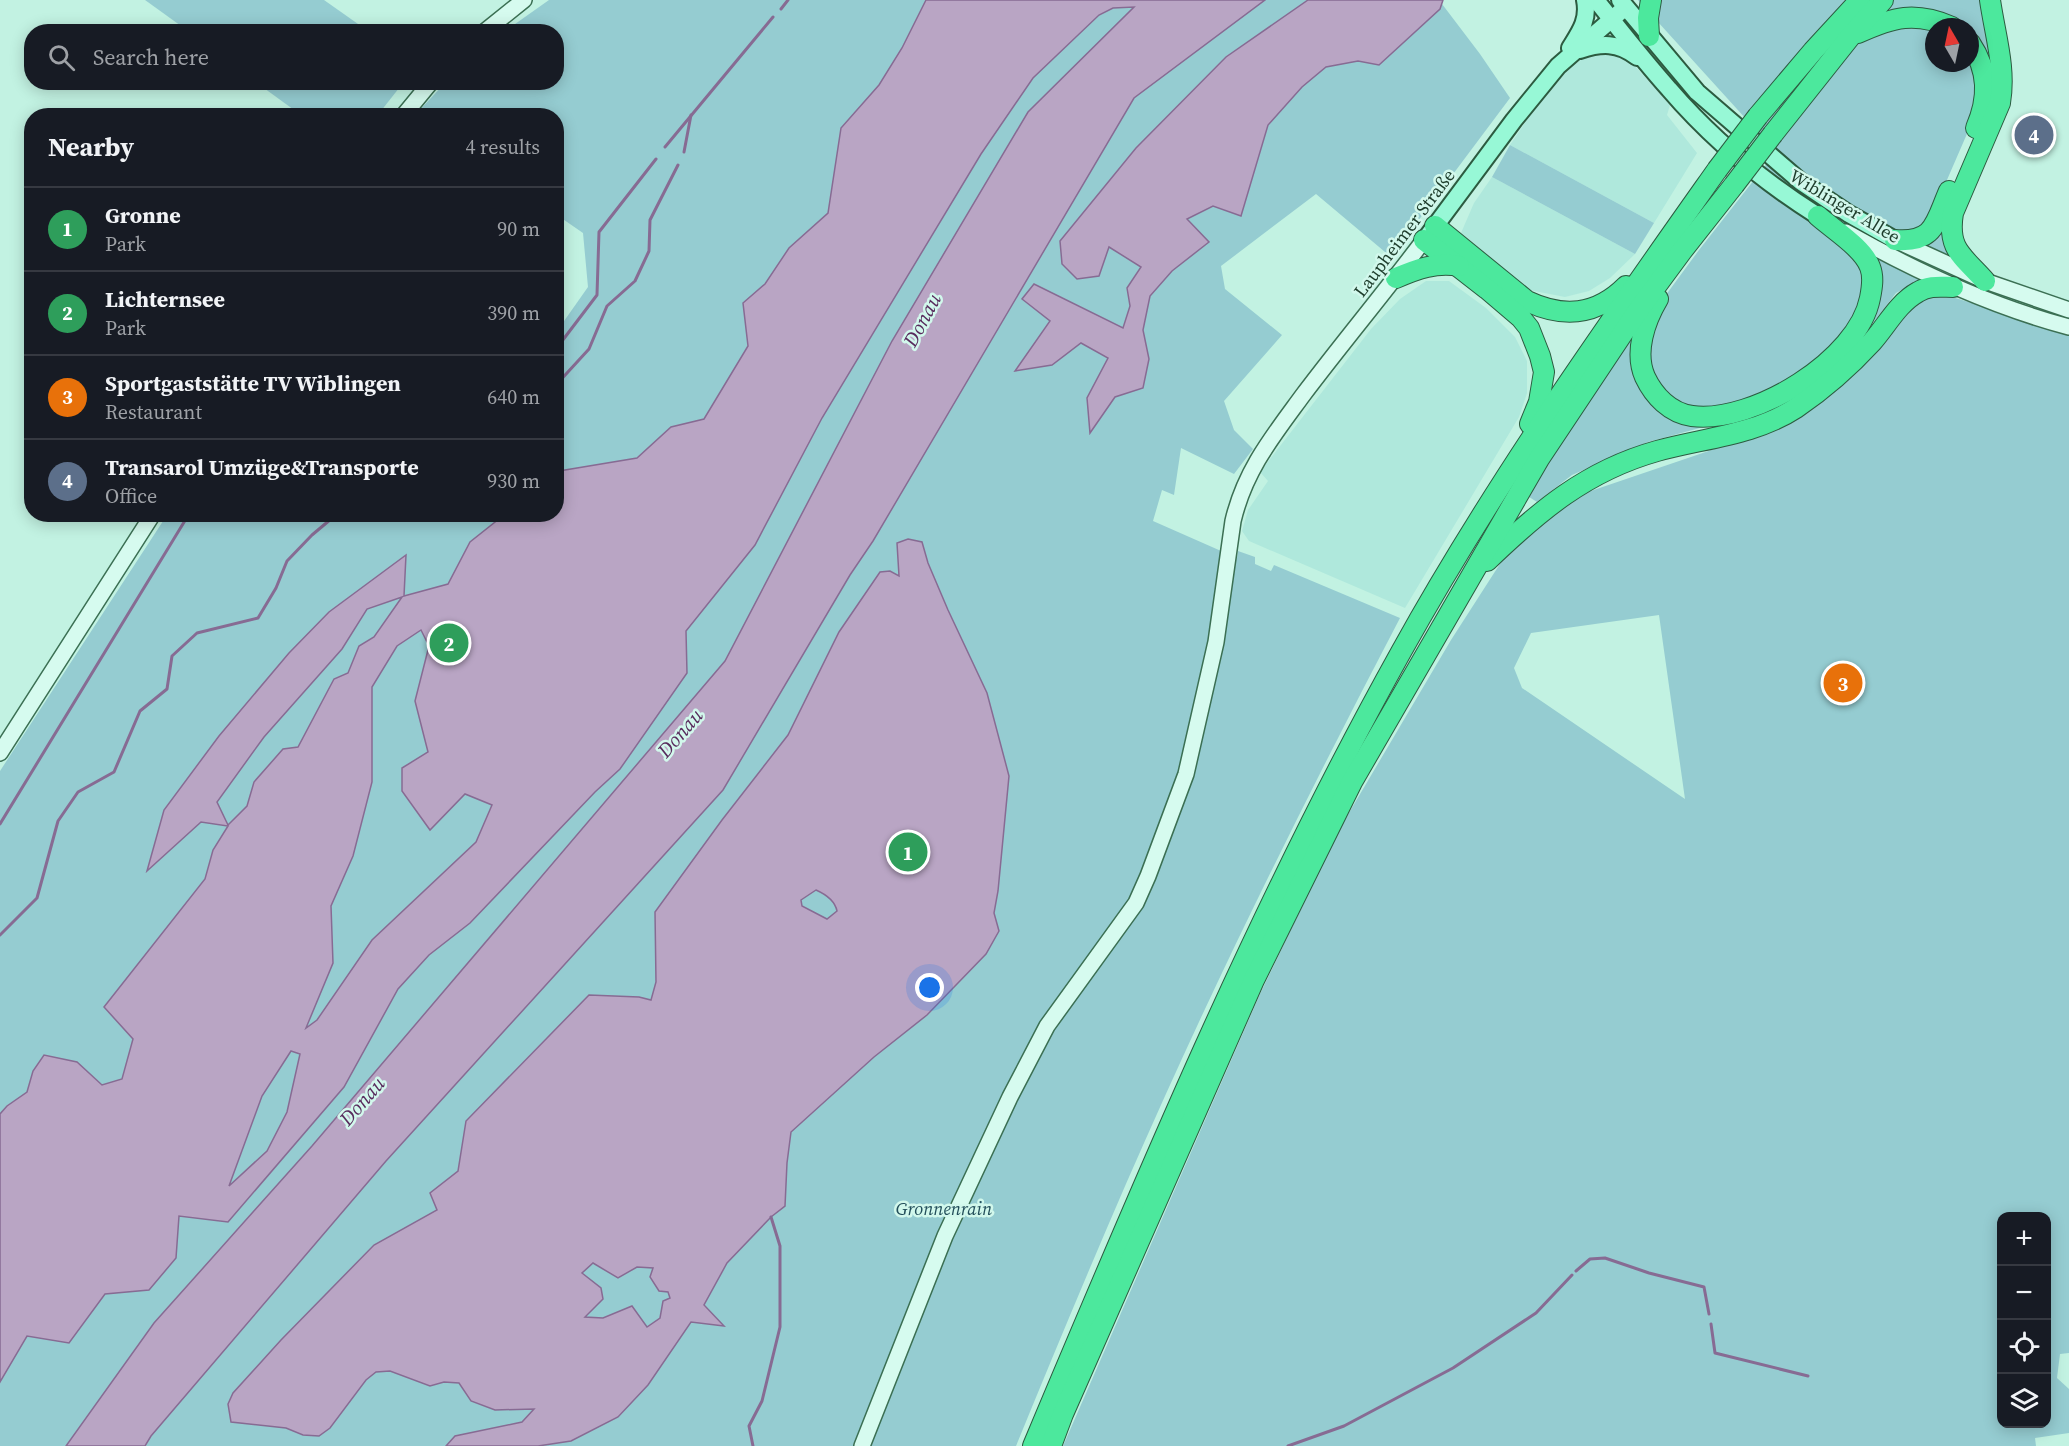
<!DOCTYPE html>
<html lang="en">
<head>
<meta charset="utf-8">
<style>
  :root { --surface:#171b24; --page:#20242c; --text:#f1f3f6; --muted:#9ea1a6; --line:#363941; --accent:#28a122 }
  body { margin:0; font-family:"Source Serif 4",serif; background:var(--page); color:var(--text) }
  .controls { position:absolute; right:18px; bottom:18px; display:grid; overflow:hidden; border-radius:12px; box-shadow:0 3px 15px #0003 }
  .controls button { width:54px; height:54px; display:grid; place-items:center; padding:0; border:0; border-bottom:2px solid var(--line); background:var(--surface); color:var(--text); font:30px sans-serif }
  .compass { position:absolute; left:1925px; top:18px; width:54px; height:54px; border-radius:50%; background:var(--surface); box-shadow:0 3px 15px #0003; rotate:351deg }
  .you { position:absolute; left:930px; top:988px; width:21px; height:21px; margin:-15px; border:4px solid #fff; border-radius:50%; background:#1a73e8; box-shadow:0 0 0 9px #1a73e833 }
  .badge { display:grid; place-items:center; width:39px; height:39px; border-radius:50%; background:var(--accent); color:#fff; font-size:20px; font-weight:700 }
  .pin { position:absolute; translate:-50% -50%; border:3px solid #fff; box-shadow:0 2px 6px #0006 }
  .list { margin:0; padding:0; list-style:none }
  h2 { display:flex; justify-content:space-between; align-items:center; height:78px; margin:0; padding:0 24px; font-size:26px }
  h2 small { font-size:20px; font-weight:400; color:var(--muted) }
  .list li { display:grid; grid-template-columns:39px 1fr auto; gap:18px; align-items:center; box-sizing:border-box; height:84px; padding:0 24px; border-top:2px solid var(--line) }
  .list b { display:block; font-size:22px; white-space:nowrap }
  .list p { margin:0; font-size:20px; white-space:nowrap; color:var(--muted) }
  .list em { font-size:20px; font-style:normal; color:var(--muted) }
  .icon { flex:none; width:33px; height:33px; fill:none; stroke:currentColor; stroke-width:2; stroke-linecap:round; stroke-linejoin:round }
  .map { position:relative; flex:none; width:2069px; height:1446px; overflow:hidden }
  .search { position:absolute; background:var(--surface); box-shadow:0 3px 15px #0003; left:24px; top:24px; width:540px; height:66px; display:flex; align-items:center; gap:15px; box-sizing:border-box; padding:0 21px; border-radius:24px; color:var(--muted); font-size:22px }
  .panel { position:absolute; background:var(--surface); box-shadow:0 3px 15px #0003; left:24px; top:108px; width:540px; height:414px; border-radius:24px }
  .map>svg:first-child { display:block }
  .farmland { fill:#afe8dc }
  .green { fill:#95ccd1; fill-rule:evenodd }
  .water { fill:#b9a5c4; stroke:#876b93; stroke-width:1.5; fill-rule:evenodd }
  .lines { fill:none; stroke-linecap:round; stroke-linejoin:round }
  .stream { stroke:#876b93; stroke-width:3 }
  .secondary-casing { stroke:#3b6f53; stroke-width:18 }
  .primary-casing { stroke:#2c5b40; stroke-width:20 }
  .highway-casing { stroke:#2c5b40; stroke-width:22 }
  .secondary { stroke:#d6fbef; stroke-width:15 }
  .primary { stroke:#97f8d6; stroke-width:16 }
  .highway { stroke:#4ce89d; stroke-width:20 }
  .highway-bridge-casing { stroke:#2c5b40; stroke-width:22; stroke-linecap:butt }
  .highway-bridge { stroke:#4ce89d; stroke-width:20 }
  .labels { text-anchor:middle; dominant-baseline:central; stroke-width:5; stroke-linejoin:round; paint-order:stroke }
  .street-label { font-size:18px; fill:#1d3c2b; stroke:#d2f8ec }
  .park-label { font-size:18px; font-style:italic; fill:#224e5a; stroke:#d2f8ec }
  .water-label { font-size:20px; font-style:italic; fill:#582b5d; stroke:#d2f8ec }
</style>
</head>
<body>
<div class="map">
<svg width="2069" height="1446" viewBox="0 0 2069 1446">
  <rect width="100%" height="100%" fill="#c2f2e2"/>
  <g class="farmland">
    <path d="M1603 51 1626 56 1670 105 1667 115 1697 153 1654 223 1510 145 1547 90 1565 71 1588 55Z"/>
    <path d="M1492 177 1635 254 1610 278 1589 291 1565 297 1529 290 1461 233 1474 203Z"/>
    <path d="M1426 281H1449L1486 308 1515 337 1527 361V393L1519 417 1405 608 1249 541 1242 531 1248 510 1268 481 1260 472 1371 329 1400 299Z"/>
  </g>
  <g class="green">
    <path d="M145 0H324L368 31H188Z"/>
    <path d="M549 0H1439L1480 54 1510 98 1391 257 1316 194 1221 266 1225 289 1282 335 1224 401 1234 430 1253 449 1234 474 1181 448 1174 495 1162 490 1153 521 1237 558 1238 551 1255 557V564L1271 571 1274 565 1400 618C1318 775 1238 934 1165 1096 1113 1211 1064 1329 1016 1446H0V771L167 515 556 514 557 331 588 287 583 233 557 215 556 116 415 115 445 83 556 82V32L505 31Z"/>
    <path d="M1638 0H1981L1996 67 1940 196 1947 255 1922 279 1896 293 1869 328 1814 382 1748 415 1648 442 1572 475 1537 502 1526 495 1629 338 1660 303 1699 250 1776 152ZM1934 27H1970V63H1934Z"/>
    <path d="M257 83H403L377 116 301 115Z"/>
    <path d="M1510 145 1654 223 1635 254 1492 177Z"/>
    <path d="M1931 295 1949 296 2069 333V1353L2060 1354 2057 1378 2069 1389V1433L2035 1438 2036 1446H1063L1260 994 1340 828 1451 640 1505 556 1579 495 1738 441 1827 397 1902 311ZM1659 615 1685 799 1522 688 1514 668 1531 633ZM2002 1216H2046V1424H2002Z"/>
  </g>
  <g class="water">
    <path d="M926 0H1265L1134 98 873 541 850 575 723 790 386 1161 151 1436 145 1446H66L154 1323 312 1146 725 661 892 341 1028 112 1134 7 1113 8 1099 15 1033 78 981 154 822 418 755 545 686 631 687 673 620 769 595 792 470 923 429 955 398 989 344 1087 228 1222 179 1216 176 1258 149 1290 105 1294 69 1343 27 1336 0 1382V1114L7 1106 27 1092 33 1071 44 1055 77 1062 102 1085 122 1079 133 1039 104 1007 205 879 213 850 228 826 201 822 147 871 164 810 219 736 289 653 329 612 406 555 404 596 448 584 470 542 504 515 556 514V473L559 471 637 458 671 427 704 419 748 346 743 303 765 284 789 248 828 213 841 128 879 85 902 48ZM402 597 374 637 359 646 348 673 334 679 298 747 283 749 254 782 247 806 228 825 217 802 264 737 342 649 367 609ZM421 630 429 646 415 701 428 752 402 768V791L430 830 465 794 492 805 476 842 372 940 317 1020 306 1028 333 963 331 906 353 856 372 782V687L397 646ZM291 1051 300 1054 287 1112 267 1151 229 1186 262 1096Z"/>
    <path d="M1308 0H1443L1440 9 1379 65 1358 61 1326 67 1302 87 1268 125 1241 216 1213 206 1187 219 1209 242 1172 271 1150 296 1143 330 1149 359 1143 388 1115 397 1090 433 1087 398 1108 358 1081 343 1052 365 1015 371 1050 321 1022 299 1034 284 1123 328 1130 306 1127 288 1141 267 1109 247 1099 276 1077 279 1062 264 1060 241 1136 148 1226 57Z"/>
    <path d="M908 539 922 542 928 563 948 610 987 693 1009 776 998 891 994 913 999 931 986 954 927 1015 874 1057 791 1132 787 1163 785 1206 771 1217 727 1263 704 1305 724 1326 691 1322 648 1385 618 1417 571 1441 538 1446H446L455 1436 522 1422 534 1409 495 1410 471 1401 459 1383 444 1382 430 1386 390 1371 376 1372 366 1380 330 1428 319 1436 303 1435 286 1428 231 1422 228 1404 233 1393 281 1340 374 1245 437 1210 430 1193 458 1171 466 1121 589 995 639 997 651 1000 656 982 655 912 722 820 788 735 839 632 880 572 890 571 899 576 897 543ZM816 890C825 894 835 901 837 911L827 919 802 906 801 900ZM593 1263 618 1278 637 1267 653 1268 650 1277 659 1291 668 1292 670 1298 663 1301 660 1318 647 1327 632 1306 603 1318 585 1317 603 1299 601 1288 582 1273Z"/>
  </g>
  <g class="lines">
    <g class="stream">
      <path d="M781 9 788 0"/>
      <path d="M665 147 773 17"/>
      <path d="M684 152 691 115"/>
      <path d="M556 349 597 295 599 232 656 159"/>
      <path d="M556 385 589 349 607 306 635 281 649 251 650 220 678 165"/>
      <path d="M0 824 189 514"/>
      <path d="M0 935 37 898 58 821 78 792 114 772 140 711 167 689 172 656 197 633 258 618 276 588 287 561 312 535 337 514"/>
      <path d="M1576 1271 1590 1259 1605 1258 1649 1273 1704 1287 1709 1314"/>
      <path d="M1711 1324 1715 1353 1808 1376"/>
      <path d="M753 1446 749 1426 762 1401 780 1327V1246L771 1217"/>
      <path d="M1288 1446 1344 1426 1453 1368 1536 1313 1572 1275"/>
    </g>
    <defs>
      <g id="secondary">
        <path d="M484 32 524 0"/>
        <path d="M403 116 431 82"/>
        <path d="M1846 232C1917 272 1990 306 2069 327"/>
        <path d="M1895 240 1985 281 2069 310"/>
        <path d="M0 753 153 514"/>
        <path d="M862 1446 945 1236 1010 1097 1047 1026 1136 903 1148 876 1186 774 1216 642 1233 521C1245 470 1273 436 1303 395 1343 342 1385 292 1424 240"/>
      </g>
      <g id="primary">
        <path d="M1596 0C1620 30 1643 60 1669 89 1711 138 1764 182 1818 216"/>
        <path d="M1620 0 1697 92 1800 181 1849 214 1895 240"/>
        <path d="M1570 48C1580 32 1589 20 1585 0"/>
        <path d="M1580 50C1601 43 1618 42 1637 57"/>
        <path d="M1427 237 1514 120 1558 66 1620 12"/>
      </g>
      <g id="highway">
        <path d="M1858 33C1893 17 1915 11 1952 27"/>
        <path d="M1649 36 1648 18 1651 0"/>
        <path d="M1970 43C1989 71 1989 98 1976 128"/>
        <path d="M1758 116 1813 51 1860 0"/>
        <path d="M1773 134 1850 37 1883 0"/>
        <path d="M1435 226 1527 301C1563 318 1596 316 1626 286"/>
        <path d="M1424 240 1487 289 1521 318 1529 328 1540 356 1544 372 1539 402 1530 424"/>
        <path d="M1895 240C1935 243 1935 223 1949 191"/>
        <path d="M1396 278C1417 269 1436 262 1459 266"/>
        <path d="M1985 281C1963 256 1947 250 1953 213L2000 103C2006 68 1995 35 1990 0"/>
        <path d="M1658 299C1645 321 1634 352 1645 377 1654 396 1670 413 1692 416 1753 424 1858 360 1870 298 1872 288 1874 277 1870 267 1863 248 1834 230 1818 216"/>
        <path d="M1487 561C1539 511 1586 471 1657 451 1704 438 1755 435 1796 408 1824 389 1849 367 1872 342 1887 325 1898 303 1918 292 1929 285 1941 287 1953 287"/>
        <path d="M1033 1446C1146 1177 1259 907 1401 652 1494 484 1606 327 1717 170"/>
        <path d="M1051 1446 1063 1414 1254 980 1352 782 1539 459 1637 312 1682 251 1734 185"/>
      </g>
    </defs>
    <use href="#secondary" class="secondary-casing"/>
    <use href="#primary" class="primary-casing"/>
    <use href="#highway" class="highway-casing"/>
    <use href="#secondary" class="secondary"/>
    <use href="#primary" class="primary"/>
    <use href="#highway" class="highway"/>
    <defs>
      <g id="highway-bridge">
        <path d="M1717 170 1758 116"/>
        <path d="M1734 185 1773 134"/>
      </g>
    </defs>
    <use href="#highway-bridge" class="highway-bridge-casing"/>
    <use href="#highway-bridge" class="highway-bridge"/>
  </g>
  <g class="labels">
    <g class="street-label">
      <text transform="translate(1845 206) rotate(31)">Wiblinger Allee</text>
      <text transform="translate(1404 233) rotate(-53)">Laupheimer Straße</text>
    </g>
    <g class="park-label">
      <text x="944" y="1208">Gronnenrain</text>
    </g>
    <g class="water-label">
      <text transform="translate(922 320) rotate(-62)">Donau</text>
      <text transform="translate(680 733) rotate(-49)">Donau</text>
      <text transform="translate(362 1101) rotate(-49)">Donau</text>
    </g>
  </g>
</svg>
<div class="controls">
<button>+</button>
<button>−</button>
<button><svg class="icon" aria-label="locate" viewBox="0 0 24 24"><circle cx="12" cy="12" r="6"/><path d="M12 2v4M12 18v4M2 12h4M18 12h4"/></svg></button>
<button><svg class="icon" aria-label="layers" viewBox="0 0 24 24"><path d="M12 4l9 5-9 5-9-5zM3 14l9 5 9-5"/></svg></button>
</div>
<svg class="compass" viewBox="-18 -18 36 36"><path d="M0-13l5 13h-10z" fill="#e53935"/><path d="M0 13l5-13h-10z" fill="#9ea1a6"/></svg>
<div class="you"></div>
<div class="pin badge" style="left:908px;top:852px;background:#2e9e5b">1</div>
<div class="pin badge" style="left:449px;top:643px;background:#2e9e5b">2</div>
<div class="pin badge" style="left:1843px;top:683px;background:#e8710a">3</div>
<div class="pin badge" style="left:2034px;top:135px;background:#5c6f8a">4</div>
<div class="search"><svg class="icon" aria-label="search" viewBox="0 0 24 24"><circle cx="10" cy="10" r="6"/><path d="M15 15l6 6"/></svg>Search here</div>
<section class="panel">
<h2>Nearby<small>4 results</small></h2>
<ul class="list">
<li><span class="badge" style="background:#2e9e5b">1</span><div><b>Gronne</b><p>Park</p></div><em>90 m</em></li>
<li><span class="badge" style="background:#2e9e5b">2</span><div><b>Lichternsee</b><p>Park</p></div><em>390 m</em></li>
<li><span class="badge" style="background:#e8710a">3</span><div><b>Sportgaststätte TV Wiblingen</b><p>Restaurant</p></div><em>640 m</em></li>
<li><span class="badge" style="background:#5c6f8a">4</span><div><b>Transarol Umzüge&amp;Transporte</b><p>Office</p></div><em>930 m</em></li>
</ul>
</section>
</div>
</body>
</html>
